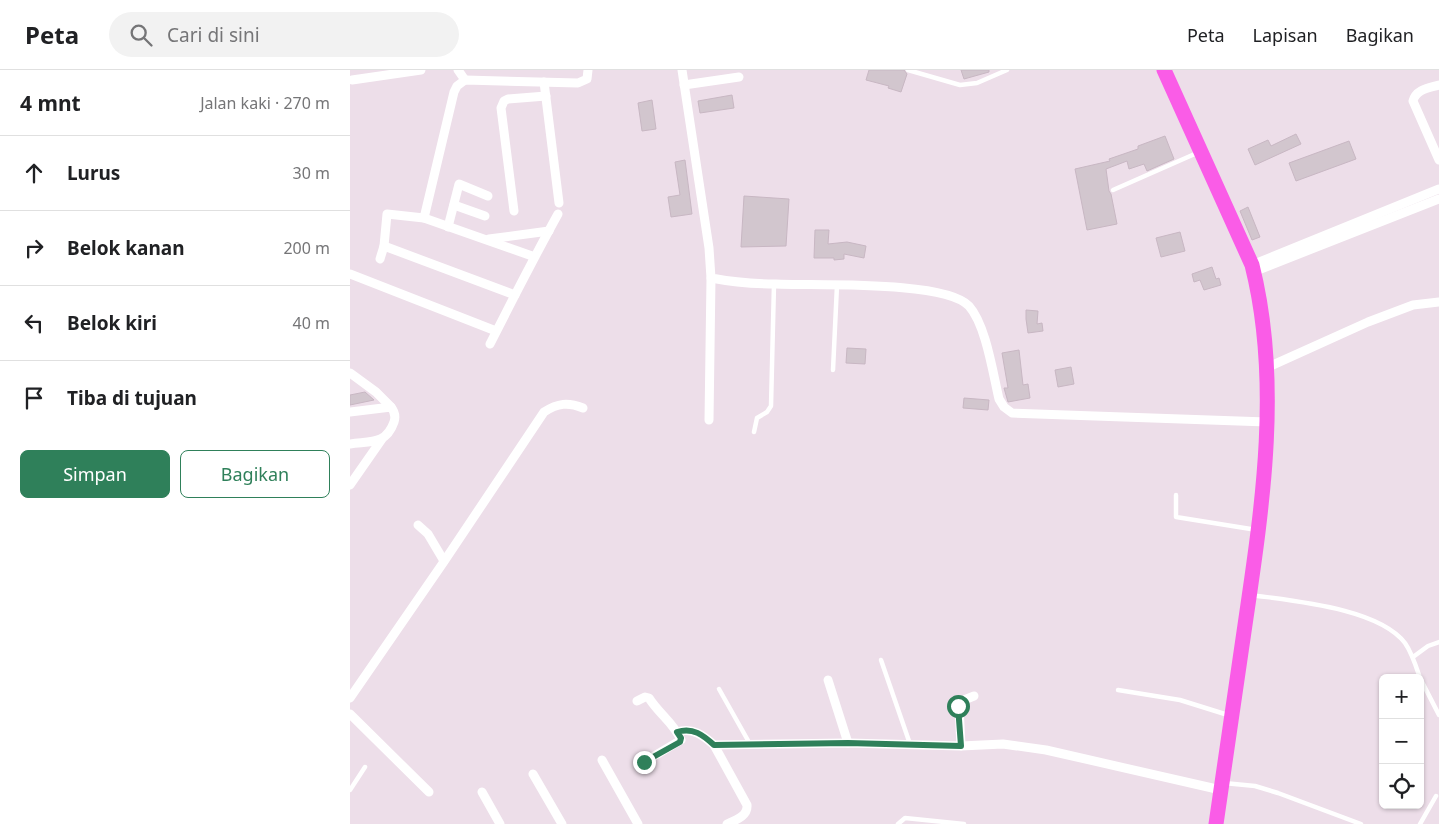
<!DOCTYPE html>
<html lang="id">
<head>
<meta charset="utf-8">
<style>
  :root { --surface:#fff; --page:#f2f2f2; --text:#202124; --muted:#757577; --line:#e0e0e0; --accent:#2f805a }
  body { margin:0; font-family:"Noto Sans",sans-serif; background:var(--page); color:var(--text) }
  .controls { position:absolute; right:15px; bottom:15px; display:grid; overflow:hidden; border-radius:8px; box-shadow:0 1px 4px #0004 }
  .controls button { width:45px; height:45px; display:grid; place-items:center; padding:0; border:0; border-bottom:1px solid var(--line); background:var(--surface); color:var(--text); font:25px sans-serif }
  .stop { position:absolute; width:15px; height:15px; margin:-11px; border:4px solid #2f805a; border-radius:50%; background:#fff }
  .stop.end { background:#2f805a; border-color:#fff; box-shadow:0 1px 5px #0008 }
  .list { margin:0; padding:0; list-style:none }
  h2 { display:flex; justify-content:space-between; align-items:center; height:65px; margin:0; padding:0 20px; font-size:21px }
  h2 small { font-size:16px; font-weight:400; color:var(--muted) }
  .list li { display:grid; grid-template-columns:32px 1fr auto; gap:15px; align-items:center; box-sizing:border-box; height:75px; padding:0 20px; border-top:1px solid var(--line) }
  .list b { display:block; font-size:19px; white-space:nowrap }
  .list em { font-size:16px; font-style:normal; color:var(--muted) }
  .actions { display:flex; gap:10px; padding:15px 20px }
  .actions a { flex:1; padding:11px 0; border:1px solid var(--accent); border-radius:8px; text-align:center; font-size:18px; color:var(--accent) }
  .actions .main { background:var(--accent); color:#fff }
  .icon { flex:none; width:28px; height:28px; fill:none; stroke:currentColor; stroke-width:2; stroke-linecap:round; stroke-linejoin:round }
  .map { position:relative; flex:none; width:1089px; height:754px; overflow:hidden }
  header { display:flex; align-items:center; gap:30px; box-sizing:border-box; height:70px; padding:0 25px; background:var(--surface); border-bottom:1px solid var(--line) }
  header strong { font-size:24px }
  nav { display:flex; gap:28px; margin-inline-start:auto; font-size:18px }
  .search { width:350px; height:45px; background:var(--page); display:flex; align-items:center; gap:12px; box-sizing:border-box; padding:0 18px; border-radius:28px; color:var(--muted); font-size:19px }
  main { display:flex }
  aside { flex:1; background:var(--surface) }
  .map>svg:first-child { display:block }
  .building { fill:#d2c6ce; stroke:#c8b7c3 }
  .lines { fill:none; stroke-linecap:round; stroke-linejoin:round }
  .lane { stroke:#fff; stroke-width:4.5 }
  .street { stroke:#fff; stroke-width:9 }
  .highway { stroke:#fa5ce7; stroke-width:15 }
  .route { stroke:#2f805a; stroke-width:6 }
</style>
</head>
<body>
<header>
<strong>Peta</strong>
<div class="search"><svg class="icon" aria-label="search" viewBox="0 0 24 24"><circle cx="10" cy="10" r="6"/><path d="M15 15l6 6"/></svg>Cari di sini</div>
<nav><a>Peta</a><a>Lapisan</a><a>Bagikan</a></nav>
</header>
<main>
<aside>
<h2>4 mnt<small>Jalan kaki · 270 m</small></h2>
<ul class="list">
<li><svg class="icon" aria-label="ahead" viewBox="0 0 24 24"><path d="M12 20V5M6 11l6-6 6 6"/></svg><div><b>Lurus</b></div><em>30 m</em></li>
<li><svg class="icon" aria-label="right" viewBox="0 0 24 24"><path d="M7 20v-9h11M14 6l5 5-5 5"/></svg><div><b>Belok kanan</b></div><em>200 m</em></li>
<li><svg class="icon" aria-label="left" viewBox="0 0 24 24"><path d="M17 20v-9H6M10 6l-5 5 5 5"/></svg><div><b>Belok kiri</b></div><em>40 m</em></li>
<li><svg class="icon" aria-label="arrive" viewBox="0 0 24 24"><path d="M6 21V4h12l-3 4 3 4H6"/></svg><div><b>Tiba di tujuan</b></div></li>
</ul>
<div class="actions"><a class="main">Simpan</a><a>Bagikan</a></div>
</aside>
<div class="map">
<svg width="1089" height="754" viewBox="0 0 1089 754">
  <rect width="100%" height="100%" fill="#eddee9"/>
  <g class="building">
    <path d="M519 0H554L557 4 551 22 538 18 539 16 516 10Z"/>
    <path d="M611 0H639V2L614 9Z"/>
    <path d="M382 25 384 38 350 43 348 31Z"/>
    <path d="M302 30 306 59 292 61 288 33Z"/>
    <path d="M946 64 951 74 905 95 898 79 918 70 921 76Z"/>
    <path d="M815 66 824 89 797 101 794 94 779 99 777 91 756 99 759 121 761 124 767 154 737 160 725 99 760 91 759 89 788 79V76Z"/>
    <path d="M999 71 1006 89 946 111 939 93Z"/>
    <path d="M335 90 342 144 321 147 318 127 330 125 325 92Z"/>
    <path d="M394 126 439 129 436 176 391 177Z"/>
    <path d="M898 137 910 167 902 170 890 141Z"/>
    <path d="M465 160H479L478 174 497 172 516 176 514 188 494 184V189L484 190V188H464Z"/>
    <path d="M830 162 835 181 811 187 806 168Z"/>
    <path d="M862 197 866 209 869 208 871 215 854 220 850 210 844 212 842 204Z"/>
    <path d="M676 240 688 241 687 254 692 253 693 261 678 263 676 249Z"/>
    <path d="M497 278 516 279 515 294 496 293Z"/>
    <path d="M669 280 673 315 678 314 680 328 658 332 654 318H658L652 283Z"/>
    <path d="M721 297 724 314 708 317 705 300Z"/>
    <path d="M15 322 24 330 0 335V325Z"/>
    <path d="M614 328 639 330 638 340 613 338Z"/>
  </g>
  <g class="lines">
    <g class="lane">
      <path d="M558 0 610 15 627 13 657 0"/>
      <path d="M763 120 847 83"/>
      <path d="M483 300 487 215"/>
      <path d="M404 362 407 348 417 342 421 336 424 214"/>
      <path d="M826 425V447L907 460"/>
      <path d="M901 525C943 531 1028 538 1055 573 1062 583 1066 596 1070 608"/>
      <path d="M1063 587 1078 576 1089 572"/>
      <path d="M531 590 560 674"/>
      <path d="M1070 608 1089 645"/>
      <path d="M369 619 400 674"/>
      <path d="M768 620 830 630 878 645"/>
      <path d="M874 713 905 716 928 723 1011 754"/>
      <path d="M0 720 15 697"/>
      <path d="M548 754 555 748 614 754"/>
      <path d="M1070 754 1086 726"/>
    </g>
    <g class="street">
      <path d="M108 0 115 10"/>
      <path d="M332 0 359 178 361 208C382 212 404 214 426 214 464 216 595 210 619 236 636 255 643 304 649 329L654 337 662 343 917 352"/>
      <path d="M2 10 71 0"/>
      <path d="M194 12 209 133"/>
      <path d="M334 15 389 7"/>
      <path d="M1089 15C1079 18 1066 19 1063 31L1089 90"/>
      <path d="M104 135 135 146"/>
      <path d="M164 141 151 38 154 31 158 29 196 26"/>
      <path d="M74 148 104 22 107 16 115 10 228 13 237 9 238 0"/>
      <path d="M98 157 109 114 138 126"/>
      <path d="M139 169 199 161"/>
      <path d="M185 187 74 148 37 144 34 176 165 225C179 198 193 171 208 144"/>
      <path d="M30 189 34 176"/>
      <path d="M902 195 1089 119"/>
      <path d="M903 202 1089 129"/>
      <path d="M0 204 146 261"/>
      <path d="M140 274 165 225"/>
      <path d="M916 298 1018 252 1063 235 1089 232"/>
      <path d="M0 303 26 322 41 337"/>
      <path d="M0 342 41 337C45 342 46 346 44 352 36 375 20 371 0 374"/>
      <path d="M359 350 361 208"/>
      <path d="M0 415 32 369"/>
      <path d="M68 455 78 464 94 491"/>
      <path d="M478 610 498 673"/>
      <path d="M0 628 93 493 194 342C208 333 218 332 233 338"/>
      <path d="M287 631 295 627 299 628C309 644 324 653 331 670L294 692"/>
      <path d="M0 644 79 722"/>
      <path d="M327 662C342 657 353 665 364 675L397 735C398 746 386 750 377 754"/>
      <path d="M364 675 498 673 611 676 653 674 696 680 871 720"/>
      <path d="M611 676 609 636 614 630 624 626"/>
      <path d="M252 690 288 754"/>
      <path d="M183 704 212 754"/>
      <path d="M132 722 150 754"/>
    </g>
    <path class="highway" d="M814 0 902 195C931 310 913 433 896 548 886 617 876 685 866 754"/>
  </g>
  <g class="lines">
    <path class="route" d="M294 692 330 672 331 668 327 662C343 657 353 665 364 675L498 673 611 676 608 636"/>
  </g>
</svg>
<div class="controls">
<button>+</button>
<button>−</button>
<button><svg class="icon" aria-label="locate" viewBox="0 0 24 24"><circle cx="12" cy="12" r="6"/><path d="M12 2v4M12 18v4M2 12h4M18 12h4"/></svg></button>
</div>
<div class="stop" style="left:608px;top:636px"></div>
<div class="stop end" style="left:294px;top:692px"></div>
</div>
</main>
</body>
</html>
